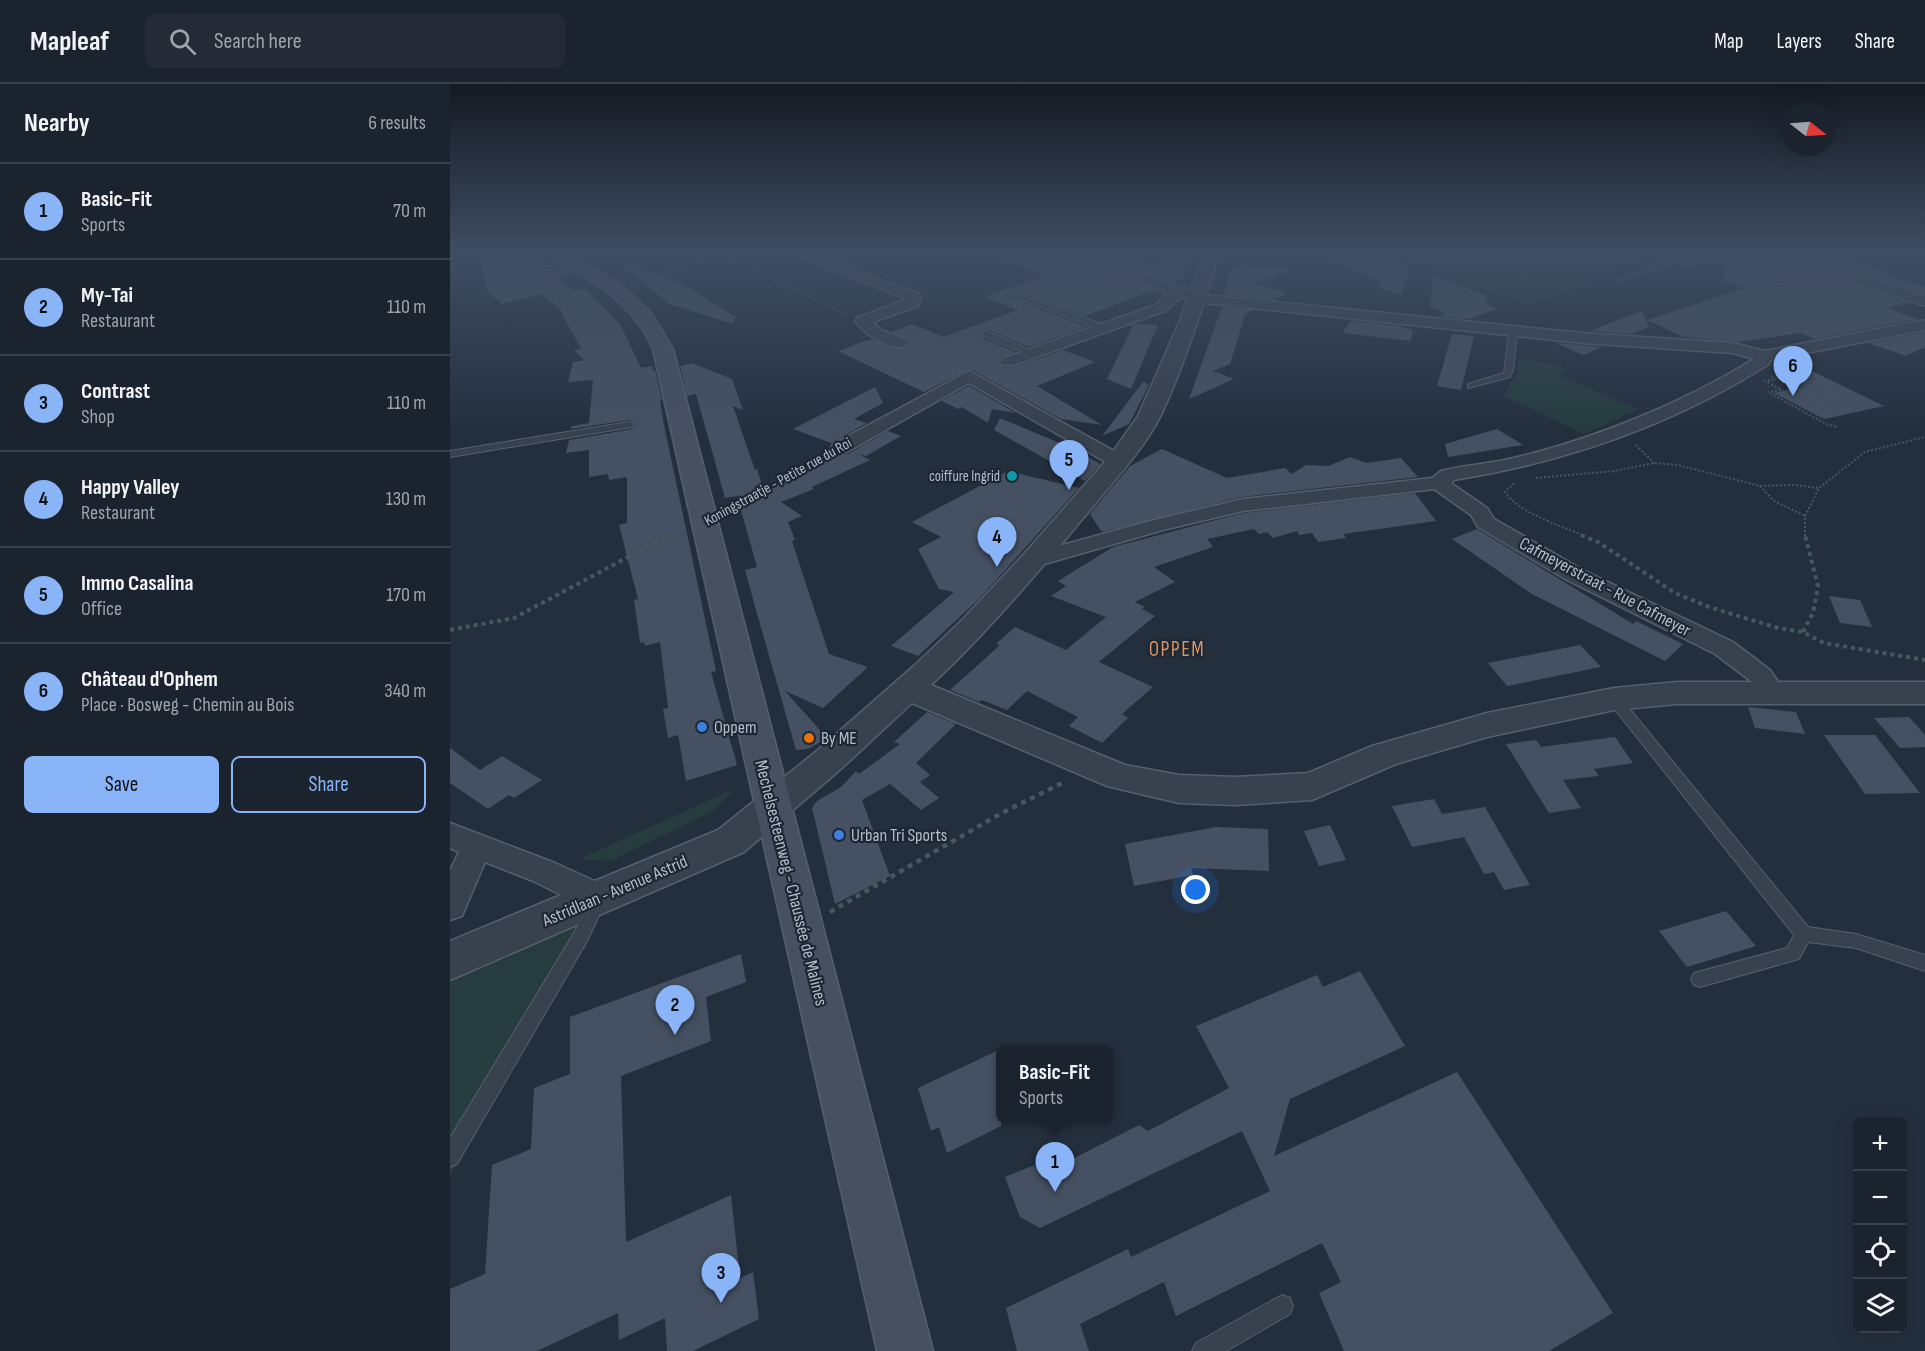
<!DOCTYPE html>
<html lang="en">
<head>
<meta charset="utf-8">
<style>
  :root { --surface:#1b232e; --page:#242b36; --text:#f1f3f6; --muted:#a0a4aa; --line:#39404a; --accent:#8ab4f8 }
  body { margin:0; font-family:"Sofia Sans Condensed",sans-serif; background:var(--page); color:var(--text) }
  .controls { position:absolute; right:18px; bottom:18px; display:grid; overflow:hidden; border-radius:9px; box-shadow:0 6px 24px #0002 }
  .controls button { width:54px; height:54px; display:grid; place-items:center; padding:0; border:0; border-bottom:2px solid var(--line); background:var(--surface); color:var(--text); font:30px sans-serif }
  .compass { position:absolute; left:1331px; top:18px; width:54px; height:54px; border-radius:50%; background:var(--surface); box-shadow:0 6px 24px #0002; rotate:107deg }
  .you { position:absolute; left:746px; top:806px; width:21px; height:21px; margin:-15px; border:4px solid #fff; border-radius:50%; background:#1a73e8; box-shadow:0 0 0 9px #1a73e833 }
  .badge { display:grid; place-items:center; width:39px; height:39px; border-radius:50%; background:var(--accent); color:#111; font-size:20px; font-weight:700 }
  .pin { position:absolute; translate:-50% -50px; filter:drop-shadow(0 2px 3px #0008) }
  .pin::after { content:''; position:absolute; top:32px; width:21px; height:18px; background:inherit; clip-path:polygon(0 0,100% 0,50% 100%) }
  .popup { position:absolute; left:546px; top:961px; width:117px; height:78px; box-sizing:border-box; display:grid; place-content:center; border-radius:9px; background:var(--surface); filter:drop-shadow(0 2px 4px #0005); font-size:20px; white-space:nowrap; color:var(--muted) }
  .popup b { font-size:22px; color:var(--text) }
  .popup::after { content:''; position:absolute; left:50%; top:100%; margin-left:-12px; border:12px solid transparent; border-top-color:var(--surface) }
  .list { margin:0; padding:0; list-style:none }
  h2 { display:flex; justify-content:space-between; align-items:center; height:78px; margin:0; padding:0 24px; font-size:26px }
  h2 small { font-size:20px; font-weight:400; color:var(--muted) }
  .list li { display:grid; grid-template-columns:39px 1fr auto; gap:18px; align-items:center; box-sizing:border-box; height:96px; padding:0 24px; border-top:2px solid var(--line) }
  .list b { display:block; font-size:22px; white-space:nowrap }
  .list p { margin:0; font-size:20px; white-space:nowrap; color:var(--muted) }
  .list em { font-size:20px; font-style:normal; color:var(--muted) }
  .actions { display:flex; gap:12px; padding:18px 24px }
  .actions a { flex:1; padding:14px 0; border:2px solid var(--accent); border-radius:9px; text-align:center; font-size:21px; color:var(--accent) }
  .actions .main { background:var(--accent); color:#111 }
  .icon { flex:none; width:33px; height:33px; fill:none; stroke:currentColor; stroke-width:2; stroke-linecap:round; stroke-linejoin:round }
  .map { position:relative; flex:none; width:1475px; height:1267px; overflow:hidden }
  header { display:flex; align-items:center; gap:36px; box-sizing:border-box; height:84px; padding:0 30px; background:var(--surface); border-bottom:2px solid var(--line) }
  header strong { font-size:28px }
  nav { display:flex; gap:33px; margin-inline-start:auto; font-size:21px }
  .search { width:420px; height:54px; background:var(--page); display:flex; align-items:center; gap:15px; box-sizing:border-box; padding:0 21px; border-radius:9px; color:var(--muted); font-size:22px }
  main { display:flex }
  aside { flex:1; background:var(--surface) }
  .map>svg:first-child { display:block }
  .green { fill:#263c3f }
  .building { fill:#455162 }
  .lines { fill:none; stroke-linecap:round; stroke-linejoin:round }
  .service-casing { stroke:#565f6c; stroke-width:2 }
  .minor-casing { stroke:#565f6c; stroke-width:3 }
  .tertiary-casing { stroke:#565f6c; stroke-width:3 }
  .secondary-casing { stroke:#565f6c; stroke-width:3 }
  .path-far2 { stroke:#44595c; stroke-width:2; stroke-dasharray:2 2; stroke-linecap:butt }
  .path-far1 { stroke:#44595c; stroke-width:4; stroke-dasharray:4 4; stroke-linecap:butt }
  .path { stroke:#44595c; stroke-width:4.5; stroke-dasharray:5 5; stroke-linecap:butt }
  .service { fill:#38414e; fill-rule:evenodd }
  .minor { fill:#38414e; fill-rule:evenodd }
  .tertiary { fill:#38414e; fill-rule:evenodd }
  .secondary { fill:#465061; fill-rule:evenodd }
  .culture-dot { fill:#0f9aa8; stroke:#1d2633; stroke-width:2 }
  .shop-dot { fill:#3f7fe0; stroke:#1d2633; stroke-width:2 }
  .food-dot { fill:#e8710a; stroke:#1d2633; stroke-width:2 }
  .labels { text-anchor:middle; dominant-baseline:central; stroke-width:4.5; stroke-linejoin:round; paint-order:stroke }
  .far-poi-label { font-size:15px; fill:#b4bcc9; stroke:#1d2633; text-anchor:end }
  .far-street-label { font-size:15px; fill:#b4bcc9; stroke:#1d2633 }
  .street-label { font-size:18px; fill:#b4bcc9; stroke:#1d2633 }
  .poi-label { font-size:18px; fill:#b4bcc9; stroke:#1d2633; text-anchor:start }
  .quarter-label { font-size:21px; letter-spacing:1.5px; fill:#d59563; stroke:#1d2633 }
</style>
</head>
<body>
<header>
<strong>Mapleaf</strong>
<div class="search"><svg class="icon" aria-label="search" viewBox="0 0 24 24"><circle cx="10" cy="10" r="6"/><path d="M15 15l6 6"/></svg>Search here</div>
<nav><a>Map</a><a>Layers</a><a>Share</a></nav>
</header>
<main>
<aside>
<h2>Nearby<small>6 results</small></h2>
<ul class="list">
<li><span class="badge">1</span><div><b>Basic-Fit</b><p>Sports</p></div><em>70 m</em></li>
<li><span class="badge">2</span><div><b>My-Tai</b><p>Restaurant</p></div><em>110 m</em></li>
<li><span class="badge">3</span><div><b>Contrast</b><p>Shop</p></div><em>110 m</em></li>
<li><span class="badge">4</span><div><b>Happy Valley</b><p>Restaurant</p></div><em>130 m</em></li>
<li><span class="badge">5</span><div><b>Immo Casalina</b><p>Office</p></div><em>170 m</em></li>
<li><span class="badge">6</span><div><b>Château d'Ophem</b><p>Place · Bosweg - Chemin au Bois</p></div><em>340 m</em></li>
</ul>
<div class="actions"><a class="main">Save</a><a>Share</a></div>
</aside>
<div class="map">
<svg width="1475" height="1267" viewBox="0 0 1475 1267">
  <rect width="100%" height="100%" fill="#242f3e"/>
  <g class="green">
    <path d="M935 169H1183L1200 173 1081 221Z"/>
    <path d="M1068 276 1110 280 1117 286 1108 291 1189 325 1134 350 1053 312 1068 288Z"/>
    <path d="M284 705 265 726 161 777 129 775Z"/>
    <path d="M150 831 0 1093V890Z"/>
  </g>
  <g class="building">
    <path d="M29 169H64L92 188 98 189 58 199 57 201 61 205 106 195 124 207 136 204 171 242 191 284 202 282 203 287 205 286 212 316H210L213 336 266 587 261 588 287 681 236 697 228 651 218 654 213 625 218 624 210 558 195 562 194 558 190 559 184 516 188 515 169 441 177 439V393L159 396 158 390 139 393V366L116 369 119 356 182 345 186 341 179 336 121 345 122 342 139 339 143 296 118 298 123 278 134 276 124 266 131 265 109 224 91 210 52 220 38 208Z"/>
    <path d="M541 169H611L613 174 704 206 635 232 561 206 556 209 557 212 636 243 579 263 540 246 531 248 532 254 566 268 550 274 548 279 552 283H565L613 266 645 278 587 302 652 341 611 335 520 285 474 308 388 267 421 255 441 264H456L460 260 458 255 441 248 462 240 493 253 568 226 534 213 595 191 540 171Z"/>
    <path d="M657 169H664L708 184 713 169H737L734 193 736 194 724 198 646 172Z"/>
    <path d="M861 169H917L960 183 951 211 927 202 930 197Z"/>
    <path d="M1297 169H1321L1323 174 1352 184 1324 191 1321 197 1325 201 1331 202 1374 190 1460 219 1437 224 1468 235 1365 255 1350 249 1288 258 1233 253 1197 236 1295 204 1272 197 1278 176Z"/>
    <path d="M1346 169H1376L1433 187H1429L1475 203V211Z"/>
    <path d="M174 178 232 200 286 233 283 240 219 220 172 180Z"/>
    <path d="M781 182 839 184 840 188 802 199 837 209 824 216 774 211Z"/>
    <path d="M983 191 1038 212 1033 213 1039 216 1034 217 1040 220 1036 221 1047 225 1019 235 993 233 994 228 980 223Z"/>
    <path d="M772 223 803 226 795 231 780 280 763 287 784 295 739 315Z"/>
    <path d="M1192 227 1199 243 1182 250 1139 247Z"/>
    <path d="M901 237 950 242 963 246 961 257 892 249Z"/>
    <path d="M686 240 708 241 681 305 657 295 683 241Z"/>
    <path d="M1475 248V263L1456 272 1418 259Z"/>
    <path d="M1002 250 1024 252 1011 306 987 302Z"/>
    <path d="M1106 259H1108L1152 263 1133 271Z"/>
    <path d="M242 279 282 295 293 326 283 322 305 386 307 385 314 408 382 370H398L438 347 451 352 416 372 409 370 420 376 362 403 364 405 331 418 352 432 338 438 345 456 342 457 379 570 418 583 373 624 335 607 377 654 358 665 346 666 304 519 295 486 307 483 287 412 275 414 246 310 237 312 230 282Z"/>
    <path d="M1358 285 1434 322 1374 335 1324 309 1351 303Z"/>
    <path d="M693 298 699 301 679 340 652 352Z"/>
    <path d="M519 302 566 329 542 325 538 339 512 323 508 325 491 317Z"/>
    <path d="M425 303 433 319 404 335 417 339 381 359 343 345Z"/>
    <path d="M550 334 624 365 650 380 635 397 544 346Z"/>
    <path d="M1047 345 1073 361 998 373 995 360Z"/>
    <path d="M712 365 777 394 835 384 842 390 856 381 878 382 900 373 917 379 951 374 968 393 792 413 652 448 640 430 680 382Z"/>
    <path d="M558 387 629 404 529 515 468 572 441 562 504 508 489 505 468 465 491 453 462 438Z"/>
    <path d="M965 409 986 437 893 450 896 454 868 458 862 449 849 451 847 447 823 454 817 448 809 450 804 445 757 455 763 463 704 483 725 498 685 518 695 523 692 525 705 532 649 578 703 603 672 630 678 634 652 659 619 642 628 633 577 607 557 626 532 616 529 618 500 606 549 562 547 559 565 543 616 566 656 533 601 512 616 502 608 497 663 463 793 429Z"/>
    <path d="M1027 445 1183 540 1186 537 1233 560 1215 577 1082 510 1002 455Z"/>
    <path d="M1379 512 1410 516 1422 543 1390 539Z"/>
    <path d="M1130 561 1151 583 1057 602 1038 579Z"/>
    <path d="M1298 623 1346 628 1355 650 1305 644Z"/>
    <path d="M477 628 506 640 466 679 480 691 470 698 489 714 471 726 440 700 412 716 440 792 385 820 362 724 367 717 391 703 406 687 409 690 450 660 444 658Z"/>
    <path d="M1459 633 1475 651V663L1450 664 1424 634Z"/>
    <path d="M1374 651H1425L1470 709 1415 710Z"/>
    <path d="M1165 653 1183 679 1144 685 1149 692 1113 696 1131 724 1099 729 1056 660 1086 656 1091 663Z"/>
    <path d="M0 664 30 686 52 672 92 696 64 714 59 711 38 725 0 699Z"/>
    <path d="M984 715 992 730 1035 723 1080 801 1054 806 1044 788 1034 790 1014 753 962 763 942 722Z"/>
    <path d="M880 741 896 776 869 782 854 747Z"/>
    <path d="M766 743 818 745 819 787 741 784 743 791 684 802 675 760Z"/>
    <path d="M1276 827 1306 862 1237 883 1209 847Z"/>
    <path d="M291 870 296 898 256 913 261 957 171 992 176 1158 281 1111 290 1194 303 1188 309 1235 243 1267H217L215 1234 169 1256 168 1229 87 1267H0V1205L35 1190 42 1081 81 1065 84 1004 120 990V933Z"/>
    <path d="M910 887 955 962 840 1015 824 1072 1007 988 1163 1229 1099 1267H894L869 1209 891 1198 872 1159 726 1232 714 1198 630 1240 639 1267H567L556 1224 678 1165 681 1173 820 1107 792 1047 590 1144 570 1133 555 1093 585 1081 597 1088 689 1041 698 1047 779 1004 746 942 867 891 873 903Z"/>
    <path d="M551 965V1042L497 1069 489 1043 481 1047 468 1004Z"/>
  </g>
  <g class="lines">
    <defs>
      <g id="service">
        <path d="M66 169C77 168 84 177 94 181 100 184 107 180 113 183L93 186Z"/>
        <path d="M1285 169H1295L1241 182 1229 179 1219 181 1173 196 1168 195 1218 177 1229 175 1241 178Z"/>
        <path d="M132 183 134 186 62 203 59 201Z"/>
        <path d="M562 208 657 242 658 244 651 246 560 211 558 210Z"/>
        <path d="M1063 245 1067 247 1063 287 1060 293 1018 304V300L1054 289 1059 247Z"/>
        <path d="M533 248H539L587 269 580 271 533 252Z"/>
        <path d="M179 338 184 341 182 343 0 373V367Z"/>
        <path d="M1164 610 1169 612 1358 843 1406 850 1475 871V887L1406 864 1358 858 1349 875 1250 903 1244 901 1241 895 1244 889 1337 864 1344 851 1159 618 1157 615Z"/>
        <path d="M147 812 153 814 155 819 136 859 7 1080 0 1083V1054L124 849 141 814Z"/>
        <path d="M832 1211 840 1214 843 1222 840 1230 776 1267H742L746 1259Z"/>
      </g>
      <g id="minor">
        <path d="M346 169H362L469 210 471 213 468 222 423 238 431 246 456 256 458 259 456 262C439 267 414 250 405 237L407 234 457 215 347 172Z"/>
        <path d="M613 169H630L755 211 1132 249 1283 259 1314 267 1475 236V246L1320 276 1319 280C1223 341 1116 378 1004 396L1001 399 1037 424 1044 435 1133 486 1283 558 1320 586 1335 608 1331 614 1322 617 1313 614 1302 598 1265 570 1117 496 1028 443 1021 431 984 405 793 427 713 446 584 483 576 481 573 476 576 471 700 437 793 415 982 394 991 387C1013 381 1037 380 1059 375 1140 357 1233 319 1304 275L1283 269 1132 259 754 219 731 213 715 227 564 281H552L550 278 552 275 705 221 718 209 614 172Z"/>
        <path d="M1323 169H1340L1475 213V222L1374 188 1330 200 1325 199 1323 196 1325 193 1360 184 1324 172Z"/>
        <path d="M519 287 675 373 678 377 675 381H661L519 299 397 368H383L381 364 383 360Z"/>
        <path d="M0 739 105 779 160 804 165 814 160 824 149 828 138 824 83 797 35 778 12 832 0 836V787L9 768 0 764Z"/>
      </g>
      <path id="tertiary" d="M754 169H770C752 223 735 280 711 331 694 365 663 398 640 426 589 487 538 548 481 601L675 681 729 691 786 693 858 689 922 662 1037 629 1164 604 1227 598H1475V620H1227L1164 626 1037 653 946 680 862 716 786 721 729 719 657 702 462 619 392 684 294 768 0 896V857L268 746 368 666 465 581 512 536 574 470 660 372 688 332 729 239Z"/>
      <path id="secondary" d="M98 169H116L175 204 201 229 223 265 483 1267H427L203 265C188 230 162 209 129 190 119 184 105 178 98 169Z"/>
    </defs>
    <use href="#service" class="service-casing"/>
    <use href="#minor" class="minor-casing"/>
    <use href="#tertiary" class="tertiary-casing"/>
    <use href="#secondary" class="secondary-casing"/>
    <g class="path-far2">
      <path d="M186 198 273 172 395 230"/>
      <path d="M468 266 502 283"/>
      <path d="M1321 292 1326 295 1315 297 1330 305"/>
      <path d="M1332 298 1369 317 1391 312 1353 294 1360 292 1350 287"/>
      <path d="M1342 302 1361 298"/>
      <path d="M1331 306 1318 308 1376 340 1387 343"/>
      <path d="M1186 361 1204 379"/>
      <path d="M1086 394 1164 387 1204 379 1228 381 1310 402 1343 401 1369 404"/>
      <path d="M1064 399 1055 408C1067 428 1113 443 1135 452"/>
      <path d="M1310 402 1324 417 1355 432"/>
      <path d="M277 426 373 373"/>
      <path d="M220 452 231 448"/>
      <path d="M1355 452V432L1369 404 1415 368 1475 353"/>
    </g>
    <g class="path-far1">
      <path d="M1131 451 1148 458 1225 509 1259 523 1328 544 1353 548 1374 559 1475 576"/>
      <path d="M0 546 64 534 208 457 224 451"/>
      <path d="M1353 548 1363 529 1368 502 1355 451"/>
    </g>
    <path class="path" d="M380 828 550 730 614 698"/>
    <use href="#service" class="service"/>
    <use href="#minor" class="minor"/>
    <use href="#tertiary" class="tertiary"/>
    <use href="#secondary" class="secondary"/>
  </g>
  <linearGradient id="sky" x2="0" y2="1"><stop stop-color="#141a22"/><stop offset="0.49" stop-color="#3f4d63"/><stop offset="1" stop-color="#3f4d63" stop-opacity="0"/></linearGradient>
  <rect width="1475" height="346" fill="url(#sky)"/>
  <circle class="culture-dot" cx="562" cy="392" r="6"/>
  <g class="shop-dot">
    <circle cx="252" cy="643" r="6"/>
    <circle cx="389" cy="751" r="6"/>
  </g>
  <circle class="food-dot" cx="359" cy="654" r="6"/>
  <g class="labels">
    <g class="far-poi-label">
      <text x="550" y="392">coiffure Ingrid</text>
    </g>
    <g class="far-street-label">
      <text transform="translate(328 398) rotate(-29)">Koningstraatje - Petite rue du Roi</text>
    </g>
    <g class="street-label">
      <text transform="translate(1155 503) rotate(28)">Cafmeyerstraat - Rue Cafmeyer</text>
      <text transform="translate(341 799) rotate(76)">Mechelsesteenweg - Chaussée de Malines</text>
      <text transform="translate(165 807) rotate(-23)">Astridlaan - Avenue Astrid</text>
    </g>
    <g class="poi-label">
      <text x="264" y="643">Oppem</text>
      <text x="371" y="654">By ME</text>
      <text x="401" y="751">Urban Tri Sports</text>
    </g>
    <g class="quarter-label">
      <text x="727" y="565">OPPEM</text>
    </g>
  </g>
</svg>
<div class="controls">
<button>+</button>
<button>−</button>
<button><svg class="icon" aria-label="locate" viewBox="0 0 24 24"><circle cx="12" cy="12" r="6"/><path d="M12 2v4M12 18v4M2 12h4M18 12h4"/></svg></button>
<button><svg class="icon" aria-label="layers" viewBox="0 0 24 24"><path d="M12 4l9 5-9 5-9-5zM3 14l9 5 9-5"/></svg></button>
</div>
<svg class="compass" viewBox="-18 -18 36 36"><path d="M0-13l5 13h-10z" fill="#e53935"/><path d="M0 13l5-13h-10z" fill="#a0a4aa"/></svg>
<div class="you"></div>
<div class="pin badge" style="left:605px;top:1108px">1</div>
<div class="popup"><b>Basic-Fit</b>Sports</div>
<div class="pin badge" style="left:225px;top:951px">2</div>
<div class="pin badge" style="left:271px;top:1219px">3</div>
<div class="pin badge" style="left:547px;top:483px">4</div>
<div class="pin badge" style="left:619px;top:406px">5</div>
<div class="pin badge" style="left:1343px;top:312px">6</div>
</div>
</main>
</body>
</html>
